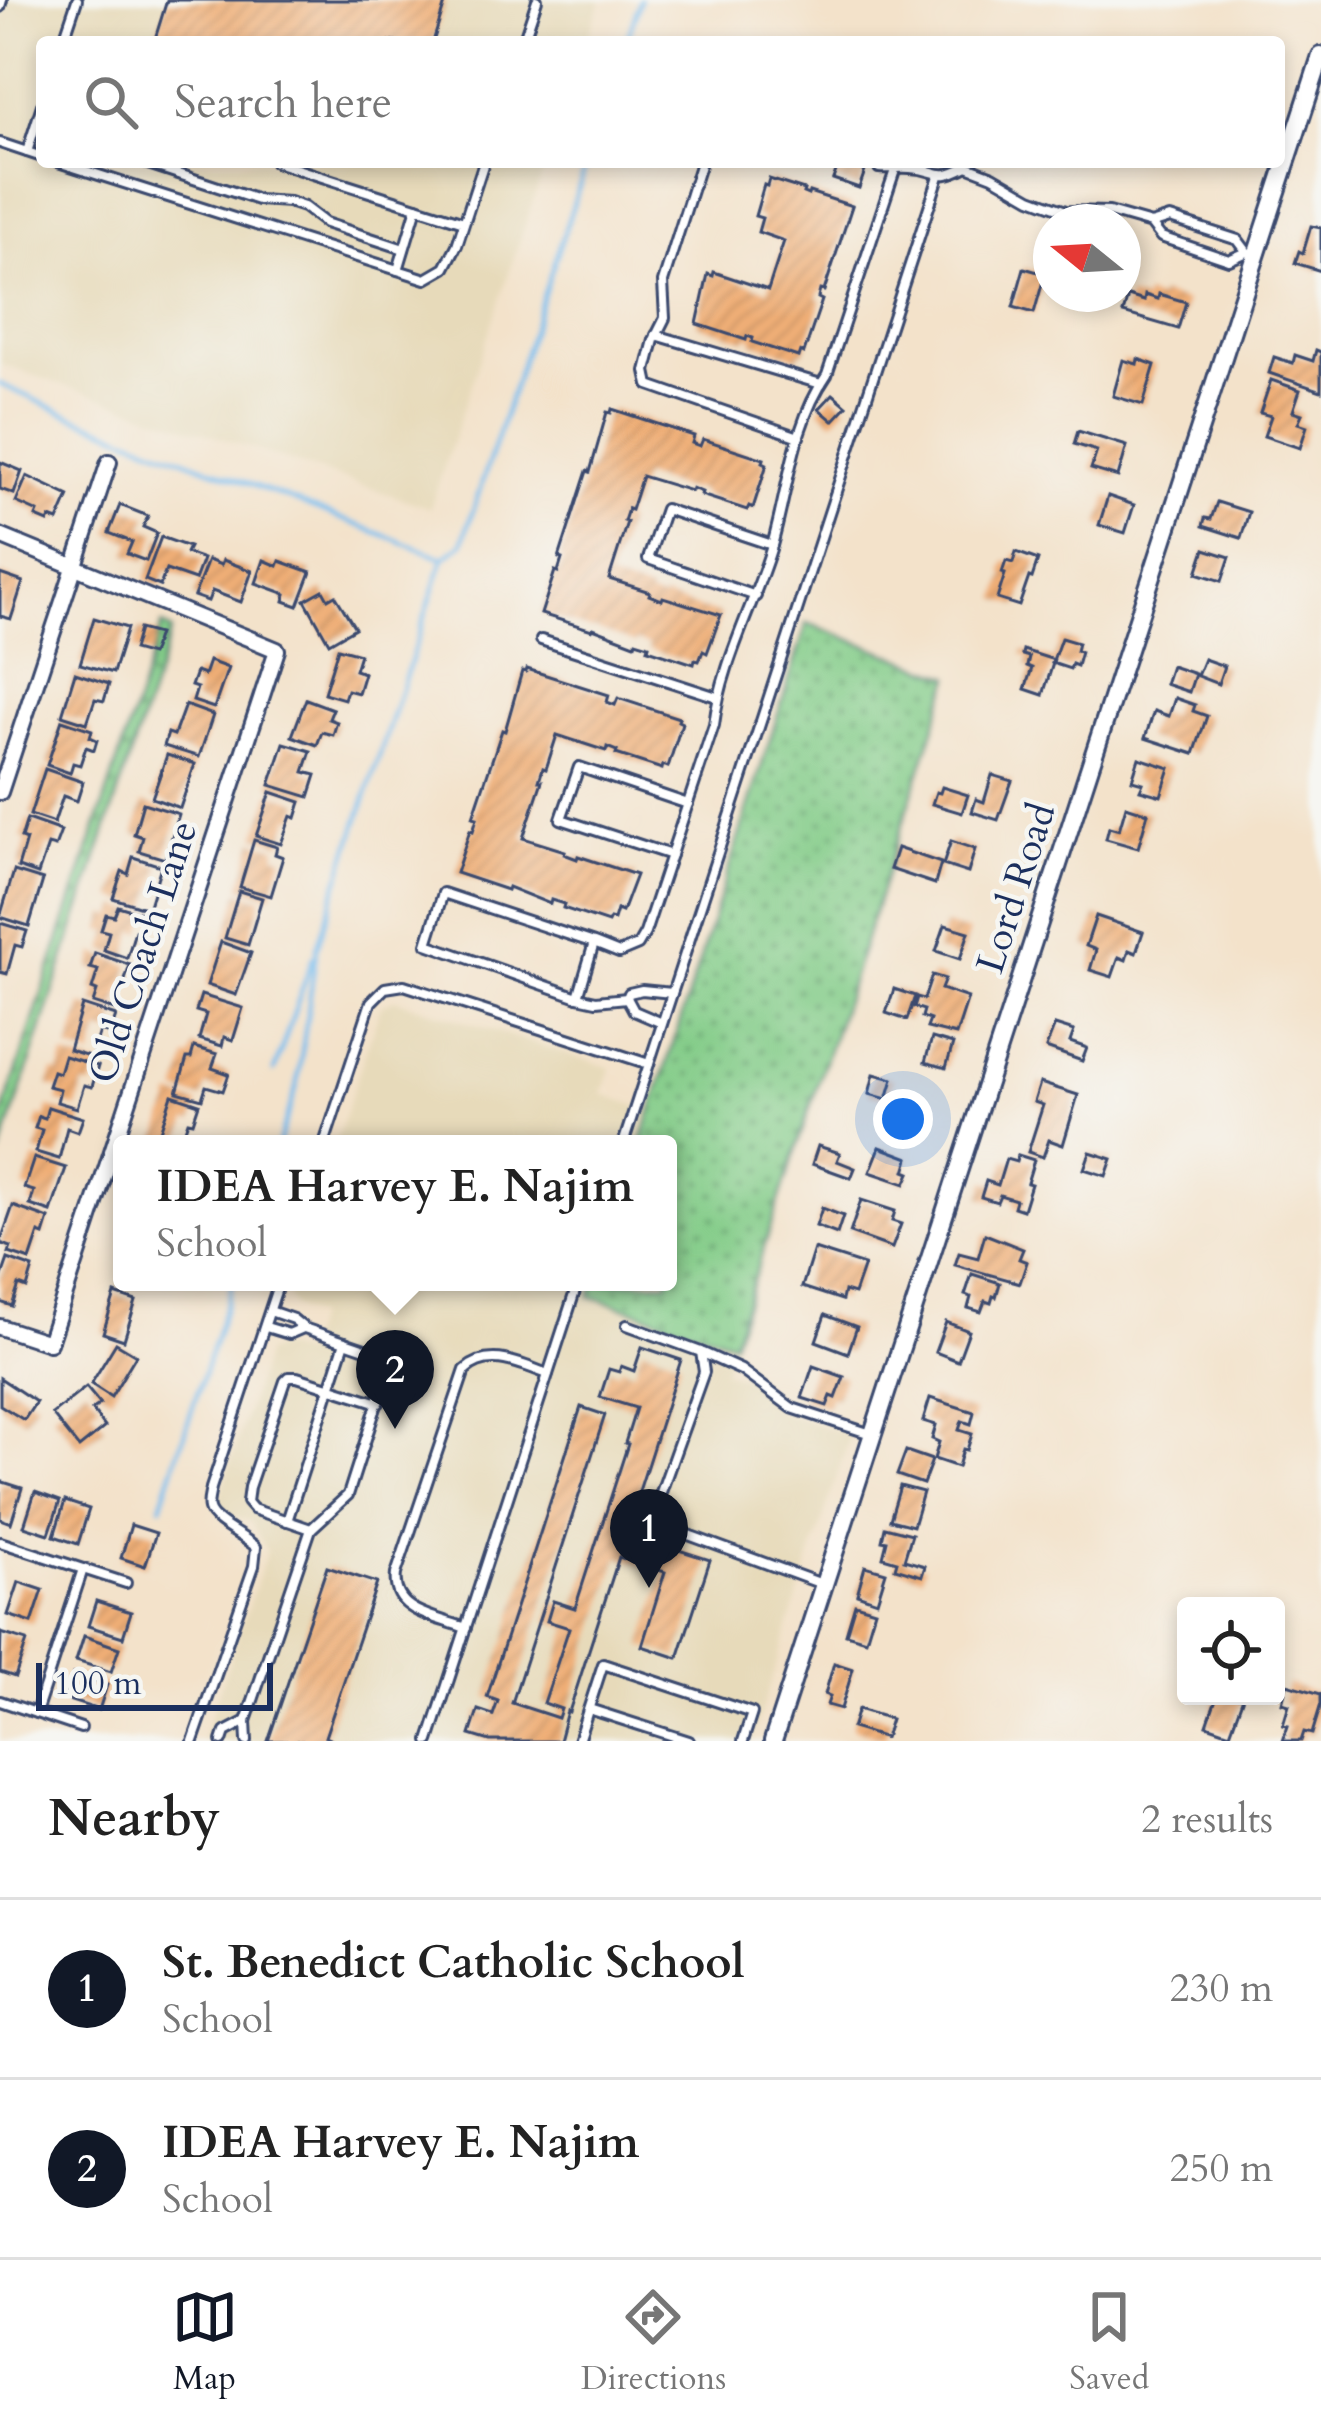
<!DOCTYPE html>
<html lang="en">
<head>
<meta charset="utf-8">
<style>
  :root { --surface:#fff; --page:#f6f6f6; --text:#222; --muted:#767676; --line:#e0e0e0; --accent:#111827 }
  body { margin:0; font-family:Cardo,serif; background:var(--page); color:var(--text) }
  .controls { position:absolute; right:36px; bottom:36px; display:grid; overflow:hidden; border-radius:12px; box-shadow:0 6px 18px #0003 }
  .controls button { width:108px; height:108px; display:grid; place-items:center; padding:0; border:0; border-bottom:3px solid var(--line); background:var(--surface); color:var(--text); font:60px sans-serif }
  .compass { position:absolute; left:1033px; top:204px; width:108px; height:108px; border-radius:50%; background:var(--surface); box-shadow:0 6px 18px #0003; rotate:288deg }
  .scale { position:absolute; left:36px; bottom:30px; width:237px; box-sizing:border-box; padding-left:12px; border:6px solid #1b2f5e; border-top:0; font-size:33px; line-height:42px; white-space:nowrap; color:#1b2f5e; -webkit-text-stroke:9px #f6f6f2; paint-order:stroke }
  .you { position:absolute; left:903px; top:1119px; width:42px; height:42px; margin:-30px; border:9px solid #fff; border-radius:50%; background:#1a73e8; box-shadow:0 0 0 18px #1a73e833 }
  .badge { display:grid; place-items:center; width:78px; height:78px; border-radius:50%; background:var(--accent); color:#fff; font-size:39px; font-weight:700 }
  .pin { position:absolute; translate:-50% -99px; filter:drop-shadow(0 3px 6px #0008) }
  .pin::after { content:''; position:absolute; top:63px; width:42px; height:36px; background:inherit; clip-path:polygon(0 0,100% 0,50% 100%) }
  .popup { position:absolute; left:113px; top:1135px; width:564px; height:156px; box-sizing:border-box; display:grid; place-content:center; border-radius:12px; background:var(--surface); filter:drop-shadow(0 3px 9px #0005); font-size:39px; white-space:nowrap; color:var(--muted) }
  .popup b { font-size:45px; color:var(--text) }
  .popup::after { content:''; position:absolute; left:50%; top:100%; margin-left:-24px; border:24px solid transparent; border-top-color:var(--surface) }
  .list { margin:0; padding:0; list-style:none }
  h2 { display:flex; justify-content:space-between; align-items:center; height:156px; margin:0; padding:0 48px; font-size:51px }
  h2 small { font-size:39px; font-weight:400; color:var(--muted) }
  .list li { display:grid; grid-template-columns:78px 1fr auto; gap:36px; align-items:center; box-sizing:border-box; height:180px; padding:0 48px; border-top:3px solid var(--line) }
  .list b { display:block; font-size:45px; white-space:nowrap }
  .list p { margin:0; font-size:39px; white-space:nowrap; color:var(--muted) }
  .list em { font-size:39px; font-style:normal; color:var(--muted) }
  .icon { flex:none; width:66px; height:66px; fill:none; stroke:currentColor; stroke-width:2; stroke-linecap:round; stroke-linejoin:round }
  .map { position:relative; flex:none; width:1321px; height:1741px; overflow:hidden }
  .search { position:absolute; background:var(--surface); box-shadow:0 6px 18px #0003; left:36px; right:36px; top:36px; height:132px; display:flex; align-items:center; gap:30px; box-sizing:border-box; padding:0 42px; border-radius:12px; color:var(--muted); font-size:45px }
  .sheet { height:516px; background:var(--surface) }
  nav { display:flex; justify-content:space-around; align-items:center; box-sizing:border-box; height:168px; border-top:3px solid var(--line); background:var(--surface); font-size:33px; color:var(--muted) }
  nav a { display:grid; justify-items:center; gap:6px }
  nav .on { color:var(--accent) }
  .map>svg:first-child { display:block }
  .built { fill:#e7daba }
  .grass { fill:url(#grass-dots); stroke:#4f7e73; stroke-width:3 }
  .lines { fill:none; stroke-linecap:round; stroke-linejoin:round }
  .stream { stroke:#77bdee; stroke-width:4.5 }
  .building { fill:url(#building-hatch) }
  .service-casing { stroke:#3b4a6e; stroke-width:14 }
  .minor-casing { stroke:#3b4a6e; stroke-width:20 }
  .tertiary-casing { stroke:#3b4a6e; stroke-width:22 }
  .service { stroke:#fff; stroke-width:8 }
  .minor { stroke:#fff; stroke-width:14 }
  .tertiary { stroke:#fff; stroke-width:16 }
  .labels { text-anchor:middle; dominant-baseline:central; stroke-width:9; stroke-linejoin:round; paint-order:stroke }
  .street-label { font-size:39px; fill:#1b2f5e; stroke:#f6f6f2 }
</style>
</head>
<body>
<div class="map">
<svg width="1321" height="1741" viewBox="0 0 1321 1741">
  <defs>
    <pattern id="grass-dots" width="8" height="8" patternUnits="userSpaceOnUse" patternTransform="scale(3)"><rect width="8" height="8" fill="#83cc88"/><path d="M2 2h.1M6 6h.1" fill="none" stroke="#6aa672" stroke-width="1.8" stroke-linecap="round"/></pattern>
    <pattern id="building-hatch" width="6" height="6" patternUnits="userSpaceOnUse" patternTransform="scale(3)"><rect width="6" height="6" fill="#efae76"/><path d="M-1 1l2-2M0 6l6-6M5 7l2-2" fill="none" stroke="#cc9668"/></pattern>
  </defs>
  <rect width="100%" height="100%" fill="#f6f6f2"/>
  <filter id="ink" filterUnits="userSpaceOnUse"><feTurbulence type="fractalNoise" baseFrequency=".00833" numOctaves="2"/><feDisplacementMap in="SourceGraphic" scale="24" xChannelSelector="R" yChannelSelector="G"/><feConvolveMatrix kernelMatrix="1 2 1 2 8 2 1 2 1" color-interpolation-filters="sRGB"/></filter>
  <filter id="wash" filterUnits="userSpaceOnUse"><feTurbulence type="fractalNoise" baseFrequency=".004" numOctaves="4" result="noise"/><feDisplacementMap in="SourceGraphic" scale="48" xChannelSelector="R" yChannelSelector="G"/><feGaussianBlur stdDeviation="2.7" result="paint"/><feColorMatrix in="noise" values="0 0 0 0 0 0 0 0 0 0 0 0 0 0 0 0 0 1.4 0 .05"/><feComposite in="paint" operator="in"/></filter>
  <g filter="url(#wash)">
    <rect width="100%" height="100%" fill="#f3e2ca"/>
    <g class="built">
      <path d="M0 0H601L587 42H42V162H546L430 508 0 364Z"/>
      <path d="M394 999 611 1068 603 1094 652 1111 641 1144H335L381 1006Z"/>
      <path d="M289 1282H595L591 1297 733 1342 724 1371 747 1378 779 1412 850 1435 752 1741H202L267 1551 251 1522 224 1513 218 1502 265 1354 276 1347 302 1355 315 1316 293 1306 286 1292Z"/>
    </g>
    <g class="grass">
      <path d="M807 623 951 677 733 1342 590 1296 595 1282H668V1144H641Z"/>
      <path d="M162 625 171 631 0 1156V1122Z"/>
    </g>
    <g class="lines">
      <g class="stream">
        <path d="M626 42 640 0"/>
        <path d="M0 384 66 414 444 558 462 544 587 162"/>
        <path d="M274 1071 313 957"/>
        <path d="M278 1144 297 1086 317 947 444 558"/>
        <path d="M161 1506 233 1282"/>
      </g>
    </g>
    <g id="blocks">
      <g class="building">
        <path d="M167 0H446L433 42H154Z"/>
        <path d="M839 163 865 171 859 188 833 179Z"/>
        <path d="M769 179 804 190 803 193 808 195 809 192 852 206 824 291 820 290 818 298 822 300 804 353 800 351 798 357 752 342 753 338 747 336 746 340 697 324 708 274 713 276 714 272 768 290 784 241 758 232 762 218 755 216 764 185 767 186Z"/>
        <path d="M1311 226 1321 228V271L1295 263 1299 251 1303 253Z"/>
        <path d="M1024 268 1045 274 1034 313 1013 307Z"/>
        <path d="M1159 294 1186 302 1178 329 1123 313 1128 296 1144 301 1145 295 1158 299Z"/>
        <path d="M1316 350 1321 352V391L1269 373 1274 357 1293 363 1295 355 1313 361Z"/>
        <path d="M1138 359 1155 365 1143 405 1113 396 1123 360 1137 364Z"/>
        <path d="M1271 380 1300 390 1293 411 1302 414 1298 423 1307 426 1300 448 1264 436 1271 416 1260 413Z"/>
        <path d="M833 394 847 406 833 421 819 409Z"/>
        <path d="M612 409 694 436 692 443 700 446 703 439 764 459 763 462 767 464 753 508 749 506 747 510 701 495 702 492 692 488 691 491 642 476 631 510 628 509 624 521 627 522 609 579 650 592 649 595 662 600 663 597 721 615 707 653 703 651 699 661 695 660 694 664 648 649 649 645 636 641 635 644 593 628 592 630 541 614 555 571 558 572 562 559 559 558 587 471 590 472 607 412 611 413Z"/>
        <path d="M1078 431 1127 446 1118 477 1091 469 1097 451 1074 444Z"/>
        <path d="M0 462 22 471 14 494 0 489Z"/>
        <path d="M27 476 69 496 58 521 50 518 48 522 36 517 38 512 16 502Z"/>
        <path d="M1108 496 1134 505 1125 533 1099 525Z"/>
        <path d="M1217 502 1249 512 1241 538 1203 526 1205 518 1211 519Z"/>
        <path d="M120 505 148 516 143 527 157 533 146 561 127 554 132 542 109 533Z"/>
        <path d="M161 537 189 547 186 553 203 559 195 580 166 570 160 586 145 580Z"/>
        <path d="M1205 549 1230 557 1222 581 1197 573Z"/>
        <path d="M1016 552 1038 560 1032 578 1029 577 1019 606 997 599 1005 574 1002 573 1006 561 1013 563Z"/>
        <path d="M208 560 221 565 223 560 252 571 241 602 212 591 208 601 194 596Z"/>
        <path d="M264 560 278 566 280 561 311 572 298 606 284 601 286 594 256 583Z"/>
        <path d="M0 574 23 582 11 619 0 616Z"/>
        <path d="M323 590 328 599 335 595 355 628 329 643 305 600Z"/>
        <path d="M94 618 127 628 113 673 80 664Z"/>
        <path d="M139 629 158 634 151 655 133 650Z"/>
        <path d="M1061 638 1078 643 1076 651 1081 652 1077 666 1072 664 1070 669 1052 663Z"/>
        <path d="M338 648 360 654 355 670 364 673 358 693 347 690 344 699 324 693Z"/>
        <path d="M1023 650 1054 660 1043 695 1025 689 1032 668 1027 666 1029 657 1022 655Z"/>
        <path d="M1204 659 1224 666 1218 684 1197 676Z"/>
        <path d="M209 661 228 668 214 708 193 701 197 688 191 686 196 672 204 675Z"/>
        <path d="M1171 666 1195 674 1189 692 1165 684Z"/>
        <path d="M527 669 609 695 607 702 615 705 618 698 679 718 678 721 682 723 668 767 663 765 662 769 616 754 617 751 607 747 606 751 557 735 546 769 543 768 539 781H542L523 838 565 851 564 854 577 859 578 856 636 875 622 912 617 910 614 920 610 919 608 923 563 908 564 904 551 900 550 904 508 887 507 890 456 873 470 830 473 831 477 818 473 817 502 730 505 731 522 671 526 672Z"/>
        <path d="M75 673 109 684 104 701 95 699 87 723 62 715Z"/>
        <path d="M1175 698 1195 705 1193 711 1207 716 1194 754 1145 738 1154 711 1169 716Z"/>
        <path d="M306 699 333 709 329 719 337 722 333 735 322 732 317 745 292 736Z"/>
        <path d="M185 705 213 715 199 757 164 746 168 733 174 735Z"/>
        <path d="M62 720 92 730 90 737 97 740 94 750 86 747 80 765 73 763 70 773 47 765Z"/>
        <path d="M284 743 311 751 304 772 316 775 309 797 270 785Z"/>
        <path d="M167 755 195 764 180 808 152 798Z"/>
        <path d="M1139 758 1170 768 1161 796 1140 790 1143 783 1132 780Z"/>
        <path d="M45 769 83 782 77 801 63 796 54 823 30 815Z"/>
        <path d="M992 775 1012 781 998 820 972 812 976 799 984 802Z"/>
        <path d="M942 787 968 795 962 813 932 804 936 792 940 793Z"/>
        <path d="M271 792 301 802 296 818 291 816 281 844 256 836Z"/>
        <path d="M143 803 179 814 165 859 139 851 143 837 134 834Z"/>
        <path d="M1126 806 1148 813 1138 848 1106 839 1109 827 1119 830Z"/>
        <path d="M27 819 61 831 55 847 48 845 38 874 18 867 26 840 21 838Z"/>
        <path d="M254 840 277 847 275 854 283 857 271 896 240 887Z"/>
        <path d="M951 841 975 849 968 873 943 865Z"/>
        <path d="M897 848 941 863 935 884 890 869Z"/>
        <path d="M133 857 161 866 148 909 113 898 122 871 128 874Z"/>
        <path d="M14 871 43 880 29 926 0 917Z"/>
        <path d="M239 891 262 898 248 945 225 938Z"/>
        <path d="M118 906 148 915 142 933 135 931 127 958 104 950 109 932 101 930 106 914 114 916Z"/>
        <path d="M1096 916 1143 932 1136 953 1129 950 1126 960 1119 957 1112 977 1090 970 1096 950 1086 946Z"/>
        <path d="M0 923 27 931 22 947 15 945 7 974 0 972Z"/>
        <path d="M945 925 969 932 960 959 936 951Z"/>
        <path d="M221 942 251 953 236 995 207 985Z"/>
        <path d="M95 953 130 965 115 1010 93 1003 97 991 92 989 98 970 90 968Z"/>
        <path d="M932 975 945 979 941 989 968 998 956 1035 927 1028 930 1020 922 1017 924 1010 914 1007 917 997 924 999Z"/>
        <path d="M894 989 915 996 907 1020 886 1013Z"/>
        <path d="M201 995 243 1008 233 1040 224 1037 222 1046 199 1039 206 1014 196 1011Z"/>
        <path d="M82 1005 116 1016 110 1034 100 1031 92 1057 69 1050Z"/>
        <path d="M1055 1025 1074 1031 1070 1042 1087 1048 1082 1061 1046 1048Z"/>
        <path d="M932 1038 953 1044 946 1068 925 1062Z"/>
        <path d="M194 1047 217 1054 212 1068 229 1074 223 1091 206 1086 202 1099 177 1092 187 1058H191Z"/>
        <path d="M64 1056 98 1066 92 1087 84 1085 77 1108 57 1102 60 1089 48 1086 53 1071 59 1073Z"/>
        <path d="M874 1074 893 1079 887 1099 869 1094Z"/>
        <path d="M1040 1083 1078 1095 1063 1145 1049 1140 1043 1157 1028 1152 1043 1105 1034 1102Z"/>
        <path d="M172 1095 199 1104 193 1122 188 1121 180 1144 157 1140Z"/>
        <path d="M48 1107 83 1118 78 1132 67 1128 59 1159 36 1152 42 1130 35 1128 39 1116 45 1118Z"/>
        <path d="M818 1146 840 1153 837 1161 855 1168 851 1178 812 1164Z"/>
        <path d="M880 1147 909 1158 905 1171 910 1173 905 1184 870 1172Z"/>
        <path d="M1090 1152 1112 1159 1106 1176 1084 1169Z"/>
        <path d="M1018 1155 1034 1160 1027 1183 1031 1184 1023 1210 1014 1207 1016 1200 1000 1195 997 1202 981 1197 986 1181 998 1185 1006 1159 1016 1162Z"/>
        <path d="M34 1158 66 1168 51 1212 30 1205 34 1191 24 1188Z"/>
        <path d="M861 1200 895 1211 892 1221 901 1224 892 1248 850 1233Z"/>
        <path d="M13 1206 49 1219 44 1235 39 1233 30 1260 9 1253 11 1247 0 1243Z"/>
        <path d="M822 1208 843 1216 837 1234 816 1226Z"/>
        <path d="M985 1234 1023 1249 1019 1259 1027 1262 1020 1283 955 1265 959 1253 978 1258Z"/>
        <path d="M814 1249 864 1265 854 1294 844 1291 842 1300 802 1287Z"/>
        <path d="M8 1259 33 1268 27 1288 19 1285 12 1306 0 1302V1275L2 1276Z"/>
        <path d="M972 1274 1000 1283 996 1297 993 1296 991 1303 985 1301 981 1312 968 1308 971 1297 965 1295Z"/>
        <path d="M115 1294 136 1301 124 1340 103 1333Z"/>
        <path d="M825 1315 857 1327 848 1353 816 1341Z"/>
        <path d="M946 1322 969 1331 958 1361 935 1352Z"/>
        <path d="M116 1343 136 1355 111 1397 91 1384Z"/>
        <path d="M642 1347 681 1360 631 1516 665 1527 660 1544 710 1560 678 1658 642 1646 665 1572 619 1557 569 1712 567 1711 559 1741H490L470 1735 478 1710 493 1715 498 1701 487 1697 581 1407 605 1415 512 1703 558 1718 561 1709 544 1703 569 1628 547 1621 553 1601 575 1608 628 1444 625 1443 636 1408 600 1397 609 1369 619 1372 621 1366 634 1371Z"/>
        <path d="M813 1366 844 1377 836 1398 831 1396 827 1406 802 1398Z"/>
        <path d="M0 1378 36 1402 24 1420 0 1405Z"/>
        <path d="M86 1387 100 1404 92 1410 105 1427 79 1448 52 1414Z"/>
        <path d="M930 1398 974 1412 971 1424 962 1421 959 1430 972 1434 967 1450 963 1449 958 1467 934 1459 939 1442 932 1439 936 1425 923 1421Z"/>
        <path d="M906 1451 932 1460 923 1484 897 1475Z"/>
        <path d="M0 1481 22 1488 11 1523 0 1519Z"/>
        <path d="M900 1486 923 1492 913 1526 890 1520Z"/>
        <path d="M35 1492 60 1501 49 1534 24 1526Z"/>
        <path d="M65 1501 89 1509 78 1544 54 1536Z"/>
        <path d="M131 1525 156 1533 145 1566 121 1558Z"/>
        <path d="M885 1527 912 1534 904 1560 925 1566 922 1576 895 1568 897 1561 883 1557 887 1541 882 1540Z"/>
        <path d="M865 1566 886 1572 877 1601 857 1594Z"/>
        <path d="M327 1567 377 1583 325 1737 334 1741H268Z"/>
        <path d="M19 1582 43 1590 32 1623 8 1615Z"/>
        <path d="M96 1601 131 1612 123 1637 88 1626Z"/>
        <path d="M855 1604 875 1610 866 1640 846 1634Z"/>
        <path d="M1 1633 27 1641 15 1677 0 1672Z"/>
        <path d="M84 1636 119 1648 111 1672 76 1661Z"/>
        <path d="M834 1663 853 1669 841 1709 827 1705 830 1696 825 1694Z"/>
        <path d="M73 1674 107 1685 99 1710 65 1699Z"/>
        <path d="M1287 1684 1321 1694V1704L1312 1734 1304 1732 1301 1741H1283L1288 1726 1283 1725 1289 1705 1282 1703Z"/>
        <path d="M1217 1696 1243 1697 1230 1733 1207 1725Z"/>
        <path d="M858 1709 891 1719 885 1738 852 1728Z"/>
      </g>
    </g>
  </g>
  <g filter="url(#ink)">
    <use href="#blocks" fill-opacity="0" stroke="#3b4a6e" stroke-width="3"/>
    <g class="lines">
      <defs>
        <g id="service">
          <path d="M0 7 2 0"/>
          <path d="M63 42 77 0"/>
          <path d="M523 42 537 0"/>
          <path d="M0 143 42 157"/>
          <path d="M27 152 42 105"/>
          <path d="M58 162 426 279 445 268 457 245 484 162"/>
          <path d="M142 162 258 200 289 202 304 207 325 223 404 249"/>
          <path d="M275 162 464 222"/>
          <path d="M701 162 663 282 665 318 654 340 646 371 649 385 799 437"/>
          <path d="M876 162 879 168C890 169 899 167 910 168 940 169 935 183 967 166"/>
          <path d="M965 162 967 166 993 176 1031 198 1066 211 1109 212 1151 224 1170 218 1238 240 1247 252 1229 260 1161 237 1151 224"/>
          <path d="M398 270 417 207"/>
          <path d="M656 335 821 384"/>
          <path d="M756 596 648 559 665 509 772 545"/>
          <path d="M541 640 717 697"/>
          <path d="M671 855 561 819 579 767 688 804"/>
          <path d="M594 943 578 997 427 944 443 893 594 943 619 953 638 945 645 933 714 725C721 665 753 607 771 549 788 492 792 425 827 375L895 170 905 162"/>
          <path d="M578 997 596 1001 627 998"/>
          <path d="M662 1023 634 1011 627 998 629 993 642 990 672 993"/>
          <path d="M649 1064 939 176"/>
          <path d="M324 1144 371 1002 385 988 404 985 649 1064 623 1144"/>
          <path d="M627 1325 701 1352 704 1372 660 1495 663 1515 683 1533 822 1584"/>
          <path d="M266 1327 289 1334 303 1328"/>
          <path d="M703 1353 741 1370 792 1408 871 1434"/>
          <path d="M287 1521 345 1342"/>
          <path d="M311 1529 253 1509 247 1502 249 1487 285 1381 289 1377H297L379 1403"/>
          <path d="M0 1542 126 1583"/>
          <path d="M466 1628C437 1617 391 1613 396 1574L465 1370C489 1348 520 1364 548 1374"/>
          <path d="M0 1701 81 1728"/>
          <path d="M589 1709 689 1741"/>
          <path d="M36 1713 83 1569"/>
          <path d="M193 1741 254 1566 256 1547C244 1536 212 1522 209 1509 207 1502 210 1495 211 1488L279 1282"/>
          <path d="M222 1741 225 1732 246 1721"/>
          <path d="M247 1741 246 1721 311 1529 348 1495 386 1376 382 1363 371 1351 304 1328 293 1319 270 1311"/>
          <path d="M429 1741 578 1282"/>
          <path d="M578 1741 603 1664 752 1713 743 1741"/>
        </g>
        <g id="minor">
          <path d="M0 536 277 650 49 1343 0 1327"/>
          <path d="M0 792 109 462"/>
        </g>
        <path id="tertiary" d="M773 1741 1321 56"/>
      </defs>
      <use href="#service" class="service-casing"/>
      <use href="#minor" class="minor-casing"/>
      <use href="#tertiary" class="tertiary-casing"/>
      <use href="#service" class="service"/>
      <use href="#minor" class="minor"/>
      <use href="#tertiary" class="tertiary"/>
    </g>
  </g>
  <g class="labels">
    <g class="street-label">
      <text transform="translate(1016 888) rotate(-72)">Lord Road</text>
      <text transform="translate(143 952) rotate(-72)">Old Coach Lane</text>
    </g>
  </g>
</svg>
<div class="controls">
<button><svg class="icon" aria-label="locate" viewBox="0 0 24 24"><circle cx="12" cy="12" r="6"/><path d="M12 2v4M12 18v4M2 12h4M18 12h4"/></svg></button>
</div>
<svg class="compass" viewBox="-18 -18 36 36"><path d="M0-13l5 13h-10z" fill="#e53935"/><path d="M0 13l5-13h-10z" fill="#767676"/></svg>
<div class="scale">100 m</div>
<div class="you"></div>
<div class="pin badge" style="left:649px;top:1588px">1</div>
<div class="pin badge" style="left:395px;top:1429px">2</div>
<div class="popup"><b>IDEA Harvey E. Najim</b>School</div>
<div class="search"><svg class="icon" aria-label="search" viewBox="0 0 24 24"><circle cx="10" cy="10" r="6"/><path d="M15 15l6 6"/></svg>Search here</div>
</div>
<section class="sheet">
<h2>Nearby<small>2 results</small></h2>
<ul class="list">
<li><span class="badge">1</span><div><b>St. Benedict Catholic School</b><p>School</p></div><em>230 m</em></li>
<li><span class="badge">2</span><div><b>IDEA Harvey E. Najim</b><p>School</p></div><em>250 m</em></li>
</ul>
</section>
<nav>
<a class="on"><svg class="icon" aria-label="map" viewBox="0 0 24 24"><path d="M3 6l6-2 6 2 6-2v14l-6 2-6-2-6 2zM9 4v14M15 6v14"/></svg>Map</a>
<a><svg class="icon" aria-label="directions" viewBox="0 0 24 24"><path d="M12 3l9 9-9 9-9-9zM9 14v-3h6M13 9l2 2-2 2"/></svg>Directions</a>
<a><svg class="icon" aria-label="saved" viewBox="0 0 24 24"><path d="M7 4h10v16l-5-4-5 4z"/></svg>Saved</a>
</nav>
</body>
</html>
